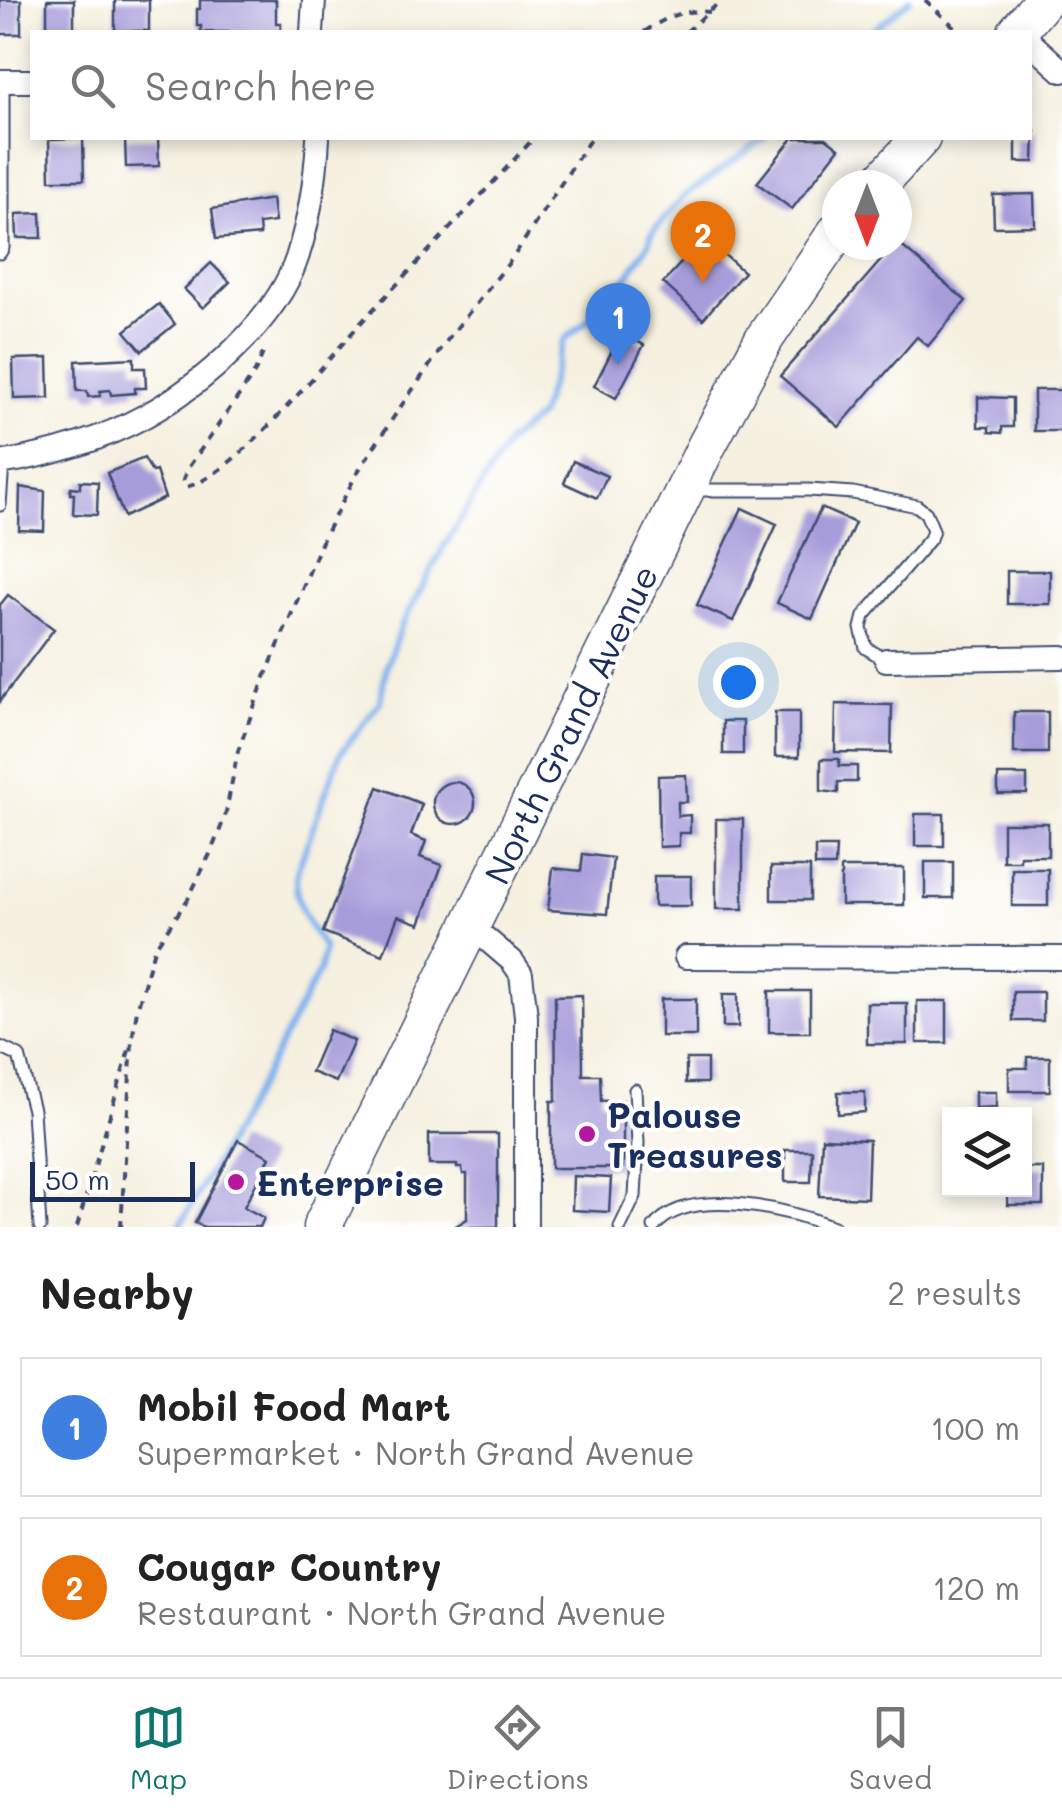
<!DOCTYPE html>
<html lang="en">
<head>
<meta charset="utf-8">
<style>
  :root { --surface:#fff; --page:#f2f2f2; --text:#222; --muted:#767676; --line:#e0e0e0; --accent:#0f766e }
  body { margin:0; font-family:Mali,sans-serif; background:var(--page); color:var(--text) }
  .controls { position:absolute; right:30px; bottom:30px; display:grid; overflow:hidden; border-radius:0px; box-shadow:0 5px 15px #0003 }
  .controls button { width:90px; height:90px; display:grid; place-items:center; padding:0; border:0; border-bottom:2px solid var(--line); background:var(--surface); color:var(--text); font:50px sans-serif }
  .compass { position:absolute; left:822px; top:170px; width:90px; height:90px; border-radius:50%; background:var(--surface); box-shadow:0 5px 15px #0003; rotate:180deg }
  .scale { position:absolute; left:30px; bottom:25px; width:165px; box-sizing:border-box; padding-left:10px; border:5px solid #1b2f5e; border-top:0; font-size:28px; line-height:35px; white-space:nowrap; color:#1b2f5e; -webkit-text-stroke:8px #fff; paint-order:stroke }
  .you { position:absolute; left:738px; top:682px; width:35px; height:35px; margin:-25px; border:8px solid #fff; border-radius:50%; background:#1a73e8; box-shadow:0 0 0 15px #1a73e833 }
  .badge { display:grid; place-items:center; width:65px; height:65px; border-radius:50%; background:var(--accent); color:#fff; font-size:32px; font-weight:700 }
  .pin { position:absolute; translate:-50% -82px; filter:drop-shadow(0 2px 5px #0008) }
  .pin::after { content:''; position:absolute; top:52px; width:35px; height:30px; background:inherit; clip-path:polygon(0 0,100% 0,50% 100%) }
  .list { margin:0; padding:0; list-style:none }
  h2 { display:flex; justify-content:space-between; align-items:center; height:130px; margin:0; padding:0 40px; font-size:42px }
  h2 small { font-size:32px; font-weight:400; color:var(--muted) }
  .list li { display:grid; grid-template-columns:65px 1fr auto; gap:30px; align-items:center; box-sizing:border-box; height:140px; margin:0 20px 20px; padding:0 20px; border:2px solid var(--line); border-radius:0px }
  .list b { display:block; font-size:38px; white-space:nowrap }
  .list p { margin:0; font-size:32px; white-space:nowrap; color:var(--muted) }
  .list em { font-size:32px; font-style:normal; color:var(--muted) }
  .icon { flex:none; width:55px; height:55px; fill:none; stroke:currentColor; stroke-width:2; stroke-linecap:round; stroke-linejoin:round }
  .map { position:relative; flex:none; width:1062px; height:1227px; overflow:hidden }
  .search { position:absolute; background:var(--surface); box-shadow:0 5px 15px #0003; left:30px; right:30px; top:30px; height:110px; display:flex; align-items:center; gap:25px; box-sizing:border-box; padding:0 35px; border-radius:0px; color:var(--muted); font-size:38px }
  .sheet { height:450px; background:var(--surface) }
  nav { display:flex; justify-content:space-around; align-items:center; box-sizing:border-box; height:140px; border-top:2px solid var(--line); background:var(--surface); font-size:28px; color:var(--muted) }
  nav a { display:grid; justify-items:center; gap:5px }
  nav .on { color:var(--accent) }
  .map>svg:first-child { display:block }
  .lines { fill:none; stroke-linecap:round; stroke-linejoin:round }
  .stream { stroke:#82b3ee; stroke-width:6 }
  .building { fill:#a79cda }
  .service-casing { stroke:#3c4c71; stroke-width:15 }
  .minor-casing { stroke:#3c4c71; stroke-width:26 }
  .primary-casing { stroke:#3c4c71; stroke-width:41 }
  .path { stroke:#3c4c71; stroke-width:4; stroke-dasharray:8 8; stroke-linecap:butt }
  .service { stroke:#fff; stroke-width:11 }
  .minor { stroke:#fff; stroke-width:22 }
  .primary { stroke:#fff; stroke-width:38 }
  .poi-dot { fill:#b5179e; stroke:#fff; stroke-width:4 }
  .labels { text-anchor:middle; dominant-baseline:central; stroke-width:8; stroke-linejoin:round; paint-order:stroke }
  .street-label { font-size:35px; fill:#1b2f5e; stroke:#fff }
  .poi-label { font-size:35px; font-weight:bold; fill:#1b2f5e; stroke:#fff; text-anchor:start }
</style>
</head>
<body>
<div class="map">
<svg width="1062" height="1227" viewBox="0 0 1062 1227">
  <rect width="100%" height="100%" fill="#fff"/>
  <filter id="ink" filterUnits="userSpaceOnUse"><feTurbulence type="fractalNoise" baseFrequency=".01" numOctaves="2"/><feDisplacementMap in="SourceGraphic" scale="20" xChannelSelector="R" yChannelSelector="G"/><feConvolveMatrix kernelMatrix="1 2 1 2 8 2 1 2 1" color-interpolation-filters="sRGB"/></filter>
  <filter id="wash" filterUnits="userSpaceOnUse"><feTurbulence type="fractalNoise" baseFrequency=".0048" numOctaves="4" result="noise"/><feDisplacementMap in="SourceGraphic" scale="40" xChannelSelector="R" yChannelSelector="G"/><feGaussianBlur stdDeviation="2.25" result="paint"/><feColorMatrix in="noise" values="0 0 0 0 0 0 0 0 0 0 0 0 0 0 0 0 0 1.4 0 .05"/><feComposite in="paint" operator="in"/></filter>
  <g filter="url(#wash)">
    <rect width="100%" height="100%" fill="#f5f0df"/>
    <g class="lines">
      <g class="stream">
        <path d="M870 32 910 0"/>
        <path d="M179 1227 262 1080 320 969 324 948C308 924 292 900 297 871L340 754 380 702 387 664 401 626 443 548 508 442 540 415 564 340 611 301 648 245 652 233 683 197 765 138"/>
      </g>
    </g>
    <g id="blocks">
      <g class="building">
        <rect x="0" y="0" width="21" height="34"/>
        <rect x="47" y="0" width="27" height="32"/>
        <rect x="115" y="0" width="34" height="31"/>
        <path d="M200 0H276V23H281V32H201V26H197V9H200Z"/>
        <path d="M1030 132H1035L1034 162H1016V138H1030Z"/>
        <path d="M83 138 84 180H50L49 139Z"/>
        <path d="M125 138H158L159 166 126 167Z"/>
        <path d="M793 138H826L839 148 792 209 757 183Z"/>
        <path d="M1034 194 1035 226 994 227 993 195Z"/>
        <path d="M272 199 275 222 259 224 260 235 216 239 212 209Z"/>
        <path d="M41 213 42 238H17L16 214Z"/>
        <path d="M704 237 744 272 703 319 663 283Z"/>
        <path d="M897 242 966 301 928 346 917 337 839 427 780 376Z"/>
        <path d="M211 263 230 282 203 308 184 289Z"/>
        <path d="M159 304 175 324 142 351 125 331Z"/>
        <path d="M621 333 644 345 616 398 594 386Z"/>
        <path d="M48 358 49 398 14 399 13 359Z"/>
        <path d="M134 358V368H145L146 388H135V393L111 395 110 390 100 391V396L88 397 87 391H77L76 361Z"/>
        <rect x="1034" y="390" width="28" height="41"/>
        <path d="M978 397 1013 398V427H1002V433L989 432V427H978Z"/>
        <path d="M144 458 152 472 156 471 165 498 124 517 107 473Z"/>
        <path d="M573 461 607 476 597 498 564 483Z"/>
        <path d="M80 481 98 482 97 515 73 514 74 494H70L71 487 80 488Z"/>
        <path d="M20 487 45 491 44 531 19 530Z"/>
        <path d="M742 508 777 524 733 621 697 605Z"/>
        <path d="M821 508 855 523 812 619 777 603Z"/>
        <rect x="1007" y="571" width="43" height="33"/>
        <path d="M8 595 54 629 0 701V605Z"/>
        <path d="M836 704 892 705 891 753 835 752Z"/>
        <rect x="775" y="712" width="24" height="45"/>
        <rect x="1014" y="712" width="34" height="41"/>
        <rect x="723" y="721" width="20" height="33"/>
        <path d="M821 759H839V766H857V782H838V793L821 791Z"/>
        <path d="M686 775 687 802H678V816L690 815V833H679V846L659 847 658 776Z"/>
        <rect x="998" y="775" width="29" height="19"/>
        <circle cx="454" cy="803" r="21"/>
        <path d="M378 787 422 804 411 835 426 841 420 857 442 865 420 924 398 916 383 955 323 932Z"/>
        <rect x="915" y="814" width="29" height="32"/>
        <rect x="716" y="819" width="27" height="90"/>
        <path d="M1003 823H1048V856H1020V861H1003Z"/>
        <path d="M815 847H836L835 866H815Z"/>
        <path d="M583 854 613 858 607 914 548 910 553 868 581 871Z"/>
        <rect x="925" y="862" width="28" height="36"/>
        <rect x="771" y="867" width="39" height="33"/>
        <rect x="841" y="868" width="63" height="37"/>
        <rect x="1012" y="869" width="36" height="37"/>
        <rect x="654" y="876" width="37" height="30"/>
        <rect x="769" y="991" width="41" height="41"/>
        <rect x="1013" y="992" width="30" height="29"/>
        <rect x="723" y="994" width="15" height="33"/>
        <path d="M582 995 583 1075H600L601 1101 623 1100V1168H551V1101H556L555 996Z"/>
        <rect x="661" y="999" width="35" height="37"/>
        <rect x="917" y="1001" width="30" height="42"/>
        <rect x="867" y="1003" width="40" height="41"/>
        <path d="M329 1030 354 1041 336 1082 311 1072Z"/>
        <path d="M1027 1057H1050V1091H1009V1068H1027Z"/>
        <rect x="686" y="1059" width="21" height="24"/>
        <path d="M838 1092H865V1112L838 1114Z"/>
        <path d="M975 1092H996V1107L975 1108Z"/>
        <path d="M429 1134H498V1227H454L467 1219V1174H463L462 1168H457V1165H429Z"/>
        <path d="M822 1138 869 1140 867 1198 819 1196Z"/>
        <path d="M238 1140 270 1157 244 1207 264 1218 260 1227H204L195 1223Z"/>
        <path d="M785 1150H812L811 1182H785Z"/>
        <path d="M1024 1168H1043V1205H1008V1190H1024Z"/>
        <path d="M573 1176 611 1178 609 1212 572 1210Z"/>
      </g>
    </g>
  </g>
  <g filter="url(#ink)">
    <use href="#blocks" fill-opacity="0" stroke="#3c4c71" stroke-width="2.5"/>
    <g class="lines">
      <defs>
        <g id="service">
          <path d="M0 253 3 248V81"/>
          <path d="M694 490H809L853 493 888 500 917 506 926 513 933 530 930 539 864 616 861 628 866 648 886 660"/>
          <path d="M0 505 3 463"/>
          <path d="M0 1047 19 1056 33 1110 40 1227"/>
          <path d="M620 1227 635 1196 638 1143 635 1090"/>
          <path d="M654 1227C689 1184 789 1210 834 1227"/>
        </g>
        <g id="minor">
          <path d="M312 32 314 0"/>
          <path d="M1030 42 1062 71"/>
          <path d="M0 81H32"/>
          <path d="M0 463C50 455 101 440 145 416 202 385 276 321 297 258 309 221 316 177 318 138"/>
          <path d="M886 660 1062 657"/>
          <path d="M471 926 512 961 521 974 526 1016V1227"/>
          <path d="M686 957 1062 958"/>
        </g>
        <g id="primary">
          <path d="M1017 32 1044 0"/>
          <path d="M878 185 921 138"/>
          <path d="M322 1227 707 445 764 339 837 232"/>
        </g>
      </defs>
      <use href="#service" class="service-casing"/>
      <use href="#minor" class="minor-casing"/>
      <use href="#primary" class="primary-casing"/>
      <g class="path">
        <path d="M925 0 960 32"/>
        <path d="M644 32C667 17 682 9 710 12"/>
        <path d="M686 32 722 0"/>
        <path d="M263 353 254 374 188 468 183 480 185 487C234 479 330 356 367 316 423 257 479 198 534 138"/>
        <path d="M77 1227 129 1050"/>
        <path d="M121 1227 132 1040 137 1010 154 949 188 899 210 854 225 817 238 751 265 677 323 539 357 473 397 412 451 335 512 259 591 138"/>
      </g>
      <use href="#service" class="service"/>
      <use href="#minor" class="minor"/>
      <use href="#primary" class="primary"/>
    </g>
  </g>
  <g class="poi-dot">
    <circle cx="587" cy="1134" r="10"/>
    <circle cx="236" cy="1182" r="10"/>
  </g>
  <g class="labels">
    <g class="street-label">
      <text transform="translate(570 724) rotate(-64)">North Grand Avenue</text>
    </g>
    <g class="poi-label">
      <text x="607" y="1114">Palouse<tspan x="607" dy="40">Treasures</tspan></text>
      <text x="256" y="1182">Enterprise</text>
    </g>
  </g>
</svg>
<div class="controls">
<button><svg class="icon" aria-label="layers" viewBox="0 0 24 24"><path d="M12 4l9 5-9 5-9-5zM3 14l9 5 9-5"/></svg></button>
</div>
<svg class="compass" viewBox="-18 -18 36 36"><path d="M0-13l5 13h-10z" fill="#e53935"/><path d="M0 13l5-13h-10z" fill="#767676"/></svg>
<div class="scale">50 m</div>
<div class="you"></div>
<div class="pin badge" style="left:618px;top:365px;background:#3f7fe0">1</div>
<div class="pin badge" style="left:703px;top:283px;background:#e8710a">2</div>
<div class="search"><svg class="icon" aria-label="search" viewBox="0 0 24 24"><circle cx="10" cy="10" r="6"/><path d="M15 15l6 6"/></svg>Search here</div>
</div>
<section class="sheet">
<h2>Nearby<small>2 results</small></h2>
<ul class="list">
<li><span class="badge" style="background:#3f7fe0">1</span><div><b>Mobil Food Mart</b><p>Supermarket · North Grand Avenue</p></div><em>100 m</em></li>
<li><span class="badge" style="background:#e8710a">2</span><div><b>Cougar Country</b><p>Restaurant · North Grand Avenue</p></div><em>120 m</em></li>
</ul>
</section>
<nav>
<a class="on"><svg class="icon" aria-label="map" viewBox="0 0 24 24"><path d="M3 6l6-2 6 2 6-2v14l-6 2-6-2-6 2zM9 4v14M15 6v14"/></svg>Map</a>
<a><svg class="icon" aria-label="directions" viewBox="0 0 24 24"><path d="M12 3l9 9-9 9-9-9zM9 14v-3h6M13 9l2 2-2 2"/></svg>Directions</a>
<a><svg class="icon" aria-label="saved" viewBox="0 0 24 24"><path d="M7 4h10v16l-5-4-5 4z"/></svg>Saved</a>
</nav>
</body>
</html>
